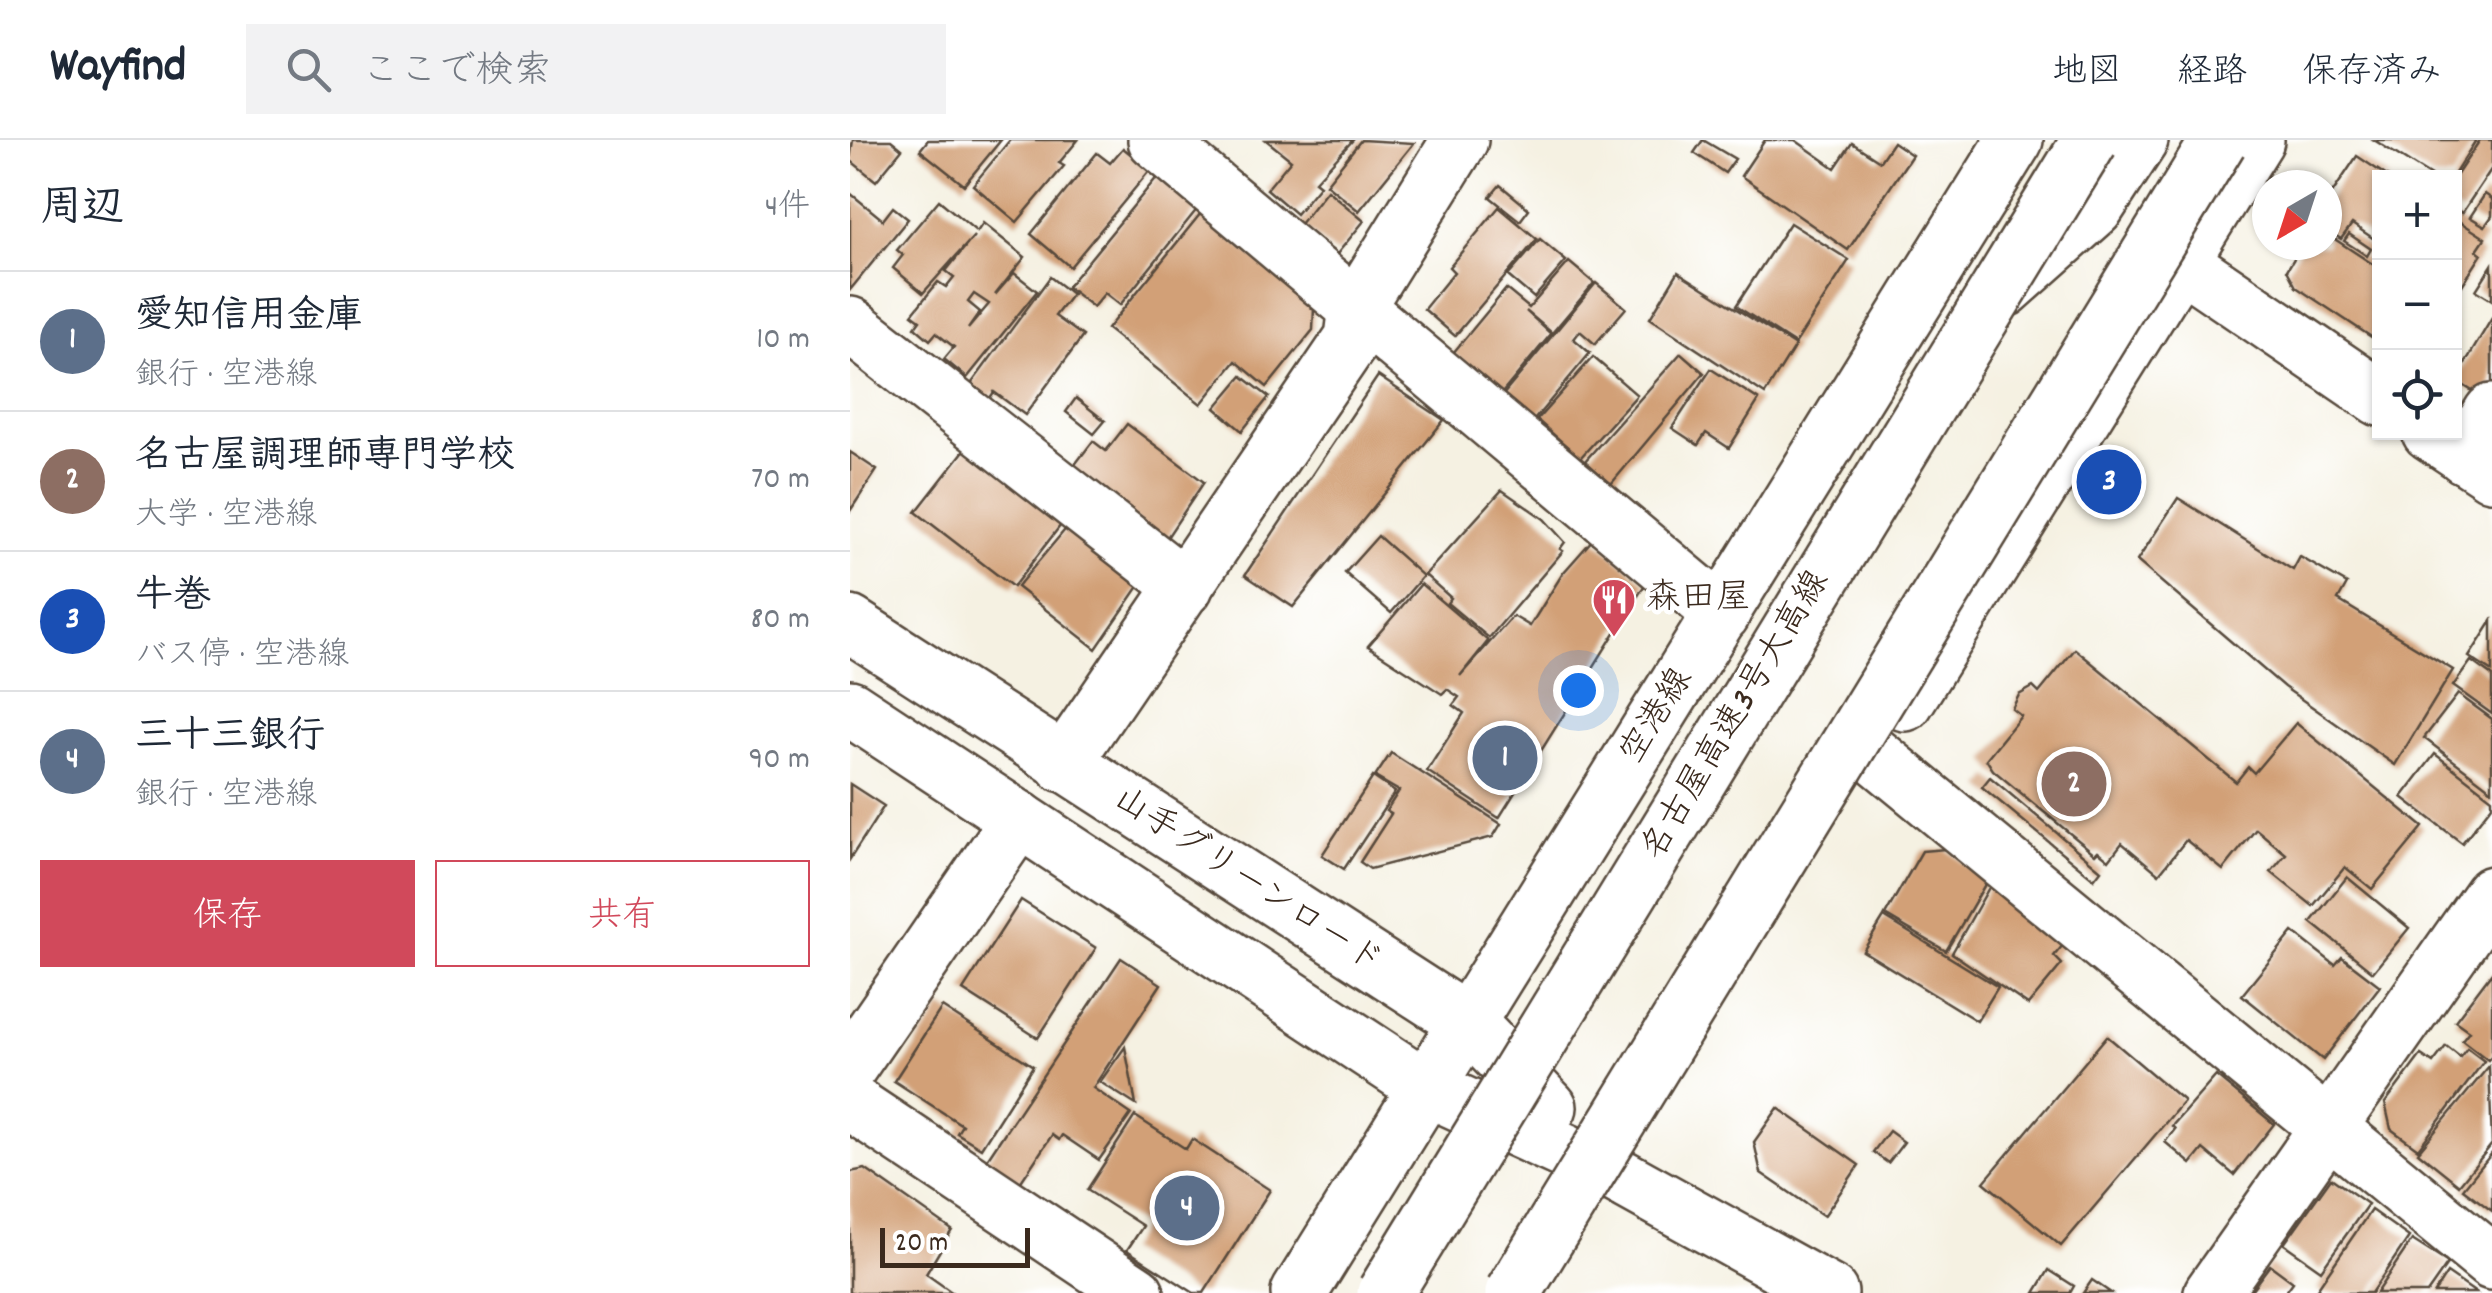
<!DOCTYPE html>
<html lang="ja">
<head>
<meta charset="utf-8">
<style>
  :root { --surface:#fff; --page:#f2f2f3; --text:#1f2937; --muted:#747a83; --line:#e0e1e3; --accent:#d1495b }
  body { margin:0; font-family:Dekko,"Klee One",sans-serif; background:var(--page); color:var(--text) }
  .controls { position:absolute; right:30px; top:30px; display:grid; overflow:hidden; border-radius:0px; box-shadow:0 2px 8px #0004 }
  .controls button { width:90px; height:90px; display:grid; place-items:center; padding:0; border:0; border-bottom:2px solid var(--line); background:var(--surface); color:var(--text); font:50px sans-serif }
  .compass { position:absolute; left:1402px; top:30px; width:90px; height:90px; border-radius:50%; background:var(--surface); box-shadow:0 2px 8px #0004; rotate:219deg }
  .scale { position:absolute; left:30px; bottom:25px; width:150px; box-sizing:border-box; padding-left:10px; border:5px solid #3b2a1e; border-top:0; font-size:28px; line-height:35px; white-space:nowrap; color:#3b2a1e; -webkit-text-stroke:8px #fff; paint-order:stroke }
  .you { position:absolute; left:728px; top:550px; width:35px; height:35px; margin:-25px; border:8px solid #fff; border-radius:50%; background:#1a73e8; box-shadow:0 0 0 15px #1a73e833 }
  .badge { display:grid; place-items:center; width:65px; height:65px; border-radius:50%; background:var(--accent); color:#fff; font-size:32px; font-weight:700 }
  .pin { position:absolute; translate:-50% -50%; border:5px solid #fff; box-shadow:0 2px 10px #0006 }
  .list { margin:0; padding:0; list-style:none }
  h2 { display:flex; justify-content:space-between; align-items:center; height:130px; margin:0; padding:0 40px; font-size:42px }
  h2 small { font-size:32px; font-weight:400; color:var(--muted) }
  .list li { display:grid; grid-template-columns:65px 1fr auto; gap:30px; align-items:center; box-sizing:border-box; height:140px; padding:0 40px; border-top:2px solid var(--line) }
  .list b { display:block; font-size:38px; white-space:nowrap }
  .list p { margin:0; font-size:32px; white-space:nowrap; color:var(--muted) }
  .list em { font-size:32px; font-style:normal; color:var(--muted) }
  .actions { display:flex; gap:20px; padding:30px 40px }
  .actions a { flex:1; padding:22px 0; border:2px solid var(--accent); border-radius:0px; text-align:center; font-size:35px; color:var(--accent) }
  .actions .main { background:var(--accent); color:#fff }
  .icon { flex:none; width:55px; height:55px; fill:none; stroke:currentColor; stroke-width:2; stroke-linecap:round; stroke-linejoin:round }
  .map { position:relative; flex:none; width:1642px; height:1153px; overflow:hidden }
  header { display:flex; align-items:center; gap:60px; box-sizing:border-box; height:140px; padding:0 50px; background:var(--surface); border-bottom:2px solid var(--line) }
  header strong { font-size:48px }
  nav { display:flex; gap:55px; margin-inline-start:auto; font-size:35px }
  .search { width:700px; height:90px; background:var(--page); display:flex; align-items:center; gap:25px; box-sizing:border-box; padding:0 35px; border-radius:0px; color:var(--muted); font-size:38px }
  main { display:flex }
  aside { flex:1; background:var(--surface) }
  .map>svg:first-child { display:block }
  .building { fill:#d2a077; fill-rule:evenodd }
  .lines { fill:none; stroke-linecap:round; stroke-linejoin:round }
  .street-casing { stroke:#57483b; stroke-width:60 }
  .secondary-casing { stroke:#57483b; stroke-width:60 }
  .primary-casing { stroke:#57483b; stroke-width:60 }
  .highway-casing { stroke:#57483b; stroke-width:60 }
  .street { stroke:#fff; stroke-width:55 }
  .secondary { stroke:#fff; stroke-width:55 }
  .primary { stroke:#fff; stroke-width:55 }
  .highway { stroke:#fff; stroke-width:55 }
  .highway-bridge-casing { stroke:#57483b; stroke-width:60; stroke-linecap:butt }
  .highway-bridge { stroke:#fff; stroke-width:55 }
  .labels { text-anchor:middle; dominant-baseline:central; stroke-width:9; stroke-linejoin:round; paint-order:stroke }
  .poi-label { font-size:35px; fill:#3b2a1e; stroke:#fff; text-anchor:start }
  .street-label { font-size:35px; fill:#3b2a1e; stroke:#fff }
</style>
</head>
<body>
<header>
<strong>Wayfind</strong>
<div class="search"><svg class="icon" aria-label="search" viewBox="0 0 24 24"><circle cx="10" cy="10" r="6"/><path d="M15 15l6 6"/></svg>ここで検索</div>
<nav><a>地図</a><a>経路</a><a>保存済み</a></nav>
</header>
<main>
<aside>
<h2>周辺<small>4件</small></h2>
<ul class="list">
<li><span class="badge" style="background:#5c6f8a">1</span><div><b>愛知信用金庫</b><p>銀行 · 空港線</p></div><em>10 m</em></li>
<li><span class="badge" style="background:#8d6e63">2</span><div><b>名古屋調理師専門学校</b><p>大学 · 空港線</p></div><em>70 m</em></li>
<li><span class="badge" style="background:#1a4fb4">3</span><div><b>牛巻</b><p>バス停 · 空港線</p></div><em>80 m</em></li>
<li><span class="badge" style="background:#5c6f8a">4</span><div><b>三十三銀行</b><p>銀行 · 空港線</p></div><em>90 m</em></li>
</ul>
<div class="actions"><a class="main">保存</a><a>共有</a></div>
</aside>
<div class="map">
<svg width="1642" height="1153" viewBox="0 0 1642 1153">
  <rect width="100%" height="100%" fill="#fff"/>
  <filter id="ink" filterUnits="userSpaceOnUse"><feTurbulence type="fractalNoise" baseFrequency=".01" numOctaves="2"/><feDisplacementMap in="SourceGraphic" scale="20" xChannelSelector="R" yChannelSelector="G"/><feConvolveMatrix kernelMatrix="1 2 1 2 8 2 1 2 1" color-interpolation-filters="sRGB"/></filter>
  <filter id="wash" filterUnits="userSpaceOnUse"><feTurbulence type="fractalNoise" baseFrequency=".0048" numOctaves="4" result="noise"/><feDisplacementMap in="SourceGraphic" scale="40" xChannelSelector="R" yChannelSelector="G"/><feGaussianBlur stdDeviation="2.25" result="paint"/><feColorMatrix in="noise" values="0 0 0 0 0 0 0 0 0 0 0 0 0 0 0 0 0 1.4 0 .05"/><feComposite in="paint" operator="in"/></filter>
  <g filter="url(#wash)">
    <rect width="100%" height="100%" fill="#f5f1e2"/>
    <g id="blocks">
      <g class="building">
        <path d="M3 0H41L52 9 26 41 0 20Z"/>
        <path d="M78 0H151L114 45 70 10Z"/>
        <path d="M160 0H228L209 23 214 26 167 82 123 45Z"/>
        <path d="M416 0H503L465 41 470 45 446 74 417 49 441 20Z"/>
        <path d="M511 0 564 3 509 71 476 44Z"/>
        <path d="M853 0 885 19 875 33 844 13Z"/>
        <path d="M915 0H945L985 28 1002 3 1030 21 1043 2 1062 15 998 110 891 36Z"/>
        <path d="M1524 0H1626L1602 38H1584Z"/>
        <path d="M1630 0H1642V28L1612 73 1604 68V39Z"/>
        <path d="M273 8 300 30 220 127 181 94 247 13 260 23Z"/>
        <path d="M1507 16 1540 38H1530L1527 101 1502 84 1491 99 1477 90V61Z"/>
        <path d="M308 36 348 68 270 165 255 153 243 167 217 147Z"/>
        <path d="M650 45 679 69 670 81 640 57Z"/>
        <path d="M477 50 514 81 487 114 450 84Z"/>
        <path d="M0 53 33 80 43 67 58 79 0 150Z"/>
        <path d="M1635 54 1642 59V76L1635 86 1620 77Z"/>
        <path d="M89 60 127 92 133 83 175 117 145 155 164 133 187 151 117 238 94 219 104 207 86 193 80 200 65 187 70 180 62 174 88 142 96 147 104 137 96 131 124 96 73 153 43 128 53 115 47 110ZM124 154 139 164 118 189 130 172 118 162Z"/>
        <path d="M649 67 687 99 605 196 574 169 604 132 599 127Z"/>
        <path d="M351 73 464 167 463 190 417 247 386 221 351 264 257 189Z"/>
        <path d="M1604 78 1635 98 1627 110 1632 114 1609 150 1604 147Z"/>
        <path d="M940 83 999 120 945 204 886 166Z"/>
        <path d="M1477 94 1530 129V188L1523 198 1446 147 1437 130 1452 105H1477Z"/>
        <path d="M1499 94 1521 109 1517 116 1494 101Z"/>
        <path d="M690 99 716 121 684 158 658 136Z"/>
        <path d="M719 122 744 143 702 193 676 171 701 194 652 253 603 213 656 149 679 168Z"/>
        <path d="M1642 125V160L1626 150Z"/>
        <path d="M828 132 945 206 915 254 800 178Z"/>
        <path d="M200 137 222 154 205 176 233 196 175 275 144 252 135 265 116 251Z"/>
        <path d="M746 143 776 168 745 204 730 191 724 199 740 213 684 280 653 255Z"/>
        <path d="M1642 178V242L1632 257 1605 240Z"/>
        <path d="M831 213 854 233 761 344 735 321Z"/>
        <path d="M743 217 787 255 730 318 687 280Z"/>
        <path d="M861 229 909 260 879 308 856 293 848 305 822 288Z"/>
        <path d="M392 236 419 257 392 291 365 268Z"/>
        <path d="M528 236 594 280 443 467 395 435Z"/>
        <path d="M226 258 255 281 244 294 216 272Z"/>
        <path d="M277 284 354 342 314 402 220 331 243 301 256 311Z"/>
        <path d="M120 303 217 377 163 447 66 372Z"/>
        <path d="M0 312 27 330 0 371Z"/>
        <path d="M1255 335 1265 342 1249 368 1238 362Z"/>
        <path d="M652 350 694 379 715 402 710 409 713 411 639 498 597 463 601 458 575 435Z"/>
        <path d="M1328 358 1443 430 1450 417 1497 444 1488 460 1603 530 1545 625 1434 547 1287 421Z"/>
        <path d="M224 379 292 442 246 509 167 447Z"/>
        <path d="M528 396 573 436 541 473 495 433Z"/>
        <path d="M744 398 796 443 649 678 577 631 614 573 603 565 609 557 597 549 592 554 518 506 571 444 638 501 610 536 663 476 680 486 713 433Z"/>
        <path d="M1642 481V532L1619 517Z"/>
        <path d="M1225 509 1386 642 1398 627 1404 633 1446 583 1573 687 1522 749 1495 727 1463 766 1421 732 1436 714 1406 689 1373 730 1336 700 1309 734 1272 703 1259 720 1248 711 1245 714 1143 630 1136 619 1171 576 1162 569 1169 555 1183 547 1189 553Z"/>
        <path d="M1621 521 1642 536V574L1603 546Z"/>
        <path d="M1608 554 1642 579V650L1574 598Z"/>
        <path d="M541 613 651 684 643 697 520 729 510 722 541 674 536 671 549 651 525 637Z"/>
        <path d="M1585 614 1642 658V665L1612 703 1552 657Z"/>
        <path d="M523 637 545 652 494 729 472 715Z"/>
        <path d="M1140 637 1251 730 1244 739 1132 647Z"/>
        <path d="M0 644 34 666 0 719Z"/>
        <path d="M1096 709 1137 741 1096 811 1035 775 1072 711Z"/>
        <path d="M1497 737 1559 788 1523 832 1461 782Z"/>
        <path d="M1141 744 1213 805 1204 816 1212 824 1178 865 1102 813Z"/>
        <path d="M171 760 246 808 188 898 113 850Z"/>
        <path d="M1034 777 1148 847 1127 881 1013 811Z"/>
        <path d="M1443 792 1485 825 1492 817 1530 846 1473 920 1392 855Z"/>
        <path d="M271 818 311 844 243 948 281 974 249 1020 212 995 209 1000 202 995 170 1043 136 1021Z"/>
        <path d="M1642 832V915L1638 920 1612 900 1619 891 1605 881Z"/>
        <path d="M92 867 183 926 131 1008 107 993 112 985 44 941Z"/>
        <path d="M1257 896 1334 961 1211 1106 1134 1042Z"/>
        <path d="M1596 906 1610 917 1617 908 1634 921 1568 1009 1541 989 1535 963 1571 915 1583 923Z"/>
        <path d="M275 907 286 965 250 942Z"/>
        <path d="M1639 926 1642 1004 1609 1045 1568 1012Z"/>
        <path d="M1366 936 1424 984 1384 1035 1353 1009 1341 1024 1315 1002 1325 989 1322 986Z"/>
        <path d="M928 968 1009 1025 974 1076 911 1033 904 1002Z"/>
        <path d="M285 976 336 1009 342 999 420 1050 354 1153H344L277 1110 293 1086 237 1050Z"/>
        <path d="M1039 991 1054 1002 1038 1023 1023 1012Z"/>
        <path d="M1642 1013V1071L1613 1049Z"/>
        <path d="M15 1029 102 1090 76 1134 103 1153H0V1032Z"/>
        <path d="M1481 1038 1518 1064 1471 1130 1434 1104Z"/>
        <path d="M1521 1070 1559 1097 1521 1153H1472L1467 1149Z"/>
        <path d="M1562 1100 1598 1123 1577 1153H1526Z"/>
        <path d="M1420 1125 1443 1142 1435 1153H1399Z"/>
        <path d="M1199 1130 1224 1146 1220 1153H1185Z"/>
        <path d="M1597 1133 1626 1153H1584Z"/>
        <path d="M1242 1140 1261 1153H1233Z"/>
      </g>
    </g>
  </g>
  <g filter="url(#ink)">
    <use href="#blocks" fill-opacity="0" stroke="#57483b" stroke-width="2.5"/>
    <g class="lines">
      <defs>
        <g id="street">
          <path d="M306 0 872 474"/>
          <path d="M1332 123 1530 258"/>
          <path d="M0 185 335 447"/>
          <path d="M1580 292 1642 333"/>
          <path d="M1615 316 1642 272"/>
          <path d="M1023 614 1642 1122"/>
          <path d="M213 624 503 198 507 166 610 0"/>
          <path d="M0 925 169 679"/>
          <path d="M0 962 286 1153"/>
          <path d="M1362 1153 1642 754"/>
        </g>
        <g id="secondary">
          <path d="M0 484 618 883 699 967"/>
          <path d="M0 568 575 947 765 1034 980 1153"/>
        </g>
        <g id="primary">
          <path d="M1055 563 1406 0"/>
          <path d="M449 1153 1165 0"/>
        </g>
        <path id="highway" d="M1155 149 1245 69 1290 0"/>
      </defs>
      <use href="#street" class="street-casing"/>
      <use href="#secondary" class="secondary-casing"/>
      <use href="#primary" class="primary-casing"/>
      <use href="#highway" class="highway-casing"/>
      <use href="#street" class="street"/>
      <use href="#secondary" class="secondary"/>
      <use href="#primary" class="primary"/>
      <use href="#highway" class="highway"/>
      <defs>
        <g id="highway-bridge">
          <path d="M535 1153 1240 0"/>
          <path d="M663 1153 1369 0"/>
        </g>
      </defs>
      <use href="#highway-bridge" class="highway-bridge-casing"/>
      <use href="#highway-bridge" class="highway-bridge"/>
    </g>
  </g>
  <defs>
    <symbol id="restaurant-pin" viewBox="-11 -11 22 30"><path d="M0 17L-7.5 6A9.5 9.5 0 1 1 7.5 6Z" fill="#d1495b" stroke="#fff"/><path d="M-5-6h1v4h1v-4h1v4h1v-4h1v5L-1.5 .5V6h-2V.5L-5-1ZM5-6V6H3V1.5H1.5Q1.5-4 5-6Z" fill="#fff"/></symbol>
  </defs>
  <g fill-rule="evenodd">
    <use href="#restaurant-pin" x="739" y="435" width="50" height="68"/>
  </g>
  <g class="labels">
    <g class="poi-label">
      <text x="796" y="460">森田屋</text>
    </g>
    <g class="street-label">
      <text transform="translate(887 576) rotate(-59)">名古屋高速3号大高線</text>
      <text transform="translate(808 577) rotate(-58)">空港線</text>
      <text transform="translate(397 742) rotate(33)">山手グリーンロード</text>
    </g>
  </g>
</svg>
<div class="controls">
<button>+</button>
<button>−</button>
<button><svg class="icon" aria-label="locate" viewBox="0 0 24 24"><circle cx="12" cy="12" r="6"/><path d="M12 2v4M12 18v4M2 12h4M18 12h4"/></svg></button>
</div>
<svg class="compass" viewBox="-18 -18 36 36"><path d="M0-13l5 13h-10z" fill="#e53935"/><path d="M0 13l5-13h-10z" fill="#747a83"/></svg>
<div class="scale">20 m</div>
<div class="you"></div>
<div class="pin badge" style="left:655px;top:618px;background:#5c6f8a">1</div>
<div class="pin badge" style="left:1224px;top:644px;background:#8d6e63">2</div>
<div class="pin badge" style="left:1259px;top:342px;background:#1a4fb4">3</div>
<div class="pin badge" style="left:337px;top:1068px;background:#5c6f8a">4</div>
</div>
</main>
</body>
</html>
